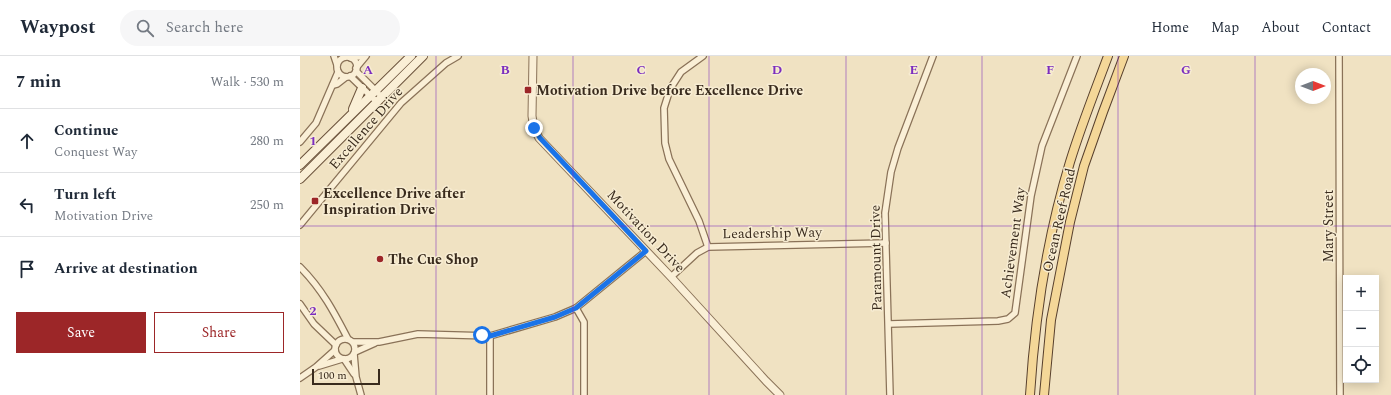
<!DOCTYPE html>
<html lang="en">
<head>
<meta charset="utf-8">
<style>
  :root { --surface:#fff; --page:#f6f6f7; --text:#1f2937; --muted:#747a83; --line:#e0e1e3; --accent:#9c2628 }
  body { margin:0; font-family:Spectral,serif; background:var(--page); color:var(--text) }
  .controls { position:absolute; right:12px; bottom:12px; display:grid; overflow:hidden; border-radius:0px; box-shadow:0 2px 10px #0003 }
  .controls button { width:36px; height:36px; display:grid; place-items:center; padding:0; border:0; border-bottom:1px solid var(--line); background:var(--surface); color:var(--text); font:20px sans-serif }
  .compass { position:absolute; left:995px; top:12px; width:36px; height:36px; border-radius:50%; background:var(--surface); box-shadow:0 2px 10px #0003; rotate:90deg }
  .scale { position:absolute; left:12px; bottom:10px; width:68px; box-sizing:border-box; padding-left:4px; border:2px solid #392b1d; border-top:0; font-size:11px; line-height:14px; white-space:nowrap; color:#392b1d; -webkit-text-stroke:3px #f7ecd2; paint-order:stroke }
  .stop { position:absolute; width:12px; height:12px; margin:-9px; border:3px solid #1a73e8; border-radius:50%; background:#fff }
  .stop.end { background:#1a73e8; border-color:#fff; box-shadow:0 1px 4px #0008 }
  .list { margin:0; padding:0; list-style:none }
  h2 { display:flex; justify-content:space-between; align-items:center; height:52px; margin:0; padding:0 16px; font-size:17px }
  h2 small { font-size:13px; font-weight:400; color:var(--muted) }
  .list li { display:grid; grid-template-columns:26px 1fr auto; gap:12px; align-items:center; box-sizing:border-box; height:64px; padding:0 16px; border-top:1px solid var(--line) }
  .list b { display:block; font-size:15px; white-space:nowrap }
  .list p { margin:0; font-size:13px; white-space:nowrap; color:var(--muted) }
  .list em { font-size:13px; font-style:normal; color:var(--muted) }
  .actions { display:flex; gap:8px; padding:12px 16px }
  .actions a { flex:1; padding:9px 0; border:1px solid var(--accent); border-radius:0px; text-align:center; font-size:14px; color:var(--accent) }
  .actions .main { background:var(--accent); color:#fff }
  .icon { flex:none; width:22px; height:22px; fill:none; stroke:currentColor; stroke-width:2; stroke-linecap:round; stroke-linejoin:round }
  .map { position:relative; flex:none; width:1091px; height:339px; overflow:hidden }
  header { display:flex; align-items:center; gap:24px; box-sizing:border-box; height:56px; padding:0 20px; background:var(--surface); border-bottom:1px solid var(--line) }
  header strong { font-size:19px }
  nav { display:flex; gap:22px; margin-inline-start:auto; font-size:14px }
  .search { width:280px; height:36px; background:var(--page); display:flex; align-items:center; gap:10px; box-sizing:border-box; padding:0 14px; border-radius:22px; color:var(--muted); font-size:15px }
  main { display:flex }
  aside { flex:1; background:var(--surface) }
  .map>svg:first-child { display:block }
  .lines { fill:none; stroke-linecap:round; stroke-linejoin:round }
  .minor-casing { stroke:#8a7258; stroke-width:8 }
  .tertiary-casing { stroke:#8a7258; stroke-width:9 }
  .secondary-casing { stroke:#6c533c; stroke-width:10 }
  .primary-casing { stroke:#58402d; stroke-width:10 }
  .minor { stroke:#faefd6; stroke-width:5.5 }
  .tertiary { stroke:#faefd6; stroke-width:7 }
  .secondary { stroke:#faefd6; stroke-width:8 }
  .primary { stroke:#f4d798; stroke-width:8 }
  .route { stroke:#1a73e8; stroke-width:5 }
  .grid { fill:none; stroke:#7b2cbf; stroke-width:1; stroke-opacity:0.55 }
  .poi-dot { fill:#9c2628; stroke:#f7ecd2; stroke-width:1.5 }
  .labels { text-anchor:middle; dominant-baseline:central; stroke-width:3; stroke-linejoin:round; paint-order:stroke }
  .poi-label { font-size:14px; font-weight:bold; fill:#392b1d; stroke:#f7ecd2; text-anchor:start }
  .street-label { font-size:14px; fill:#392b1d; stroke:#f7ecd2 }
  .grid-label { font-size:13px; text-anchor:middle; font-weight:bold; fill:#7b2cbf; stroke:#f7ecd2; stroke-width:3; stroke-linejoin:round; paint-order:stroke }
</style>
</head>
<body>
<header>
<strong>Waypost</strong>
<div class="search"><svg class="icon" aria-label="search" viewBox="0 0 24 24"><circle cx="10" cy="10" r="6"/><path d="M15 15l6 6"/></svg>Search here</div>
<nav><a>Home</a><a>Map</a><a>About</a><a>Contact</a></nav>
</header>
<main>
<aside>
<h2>7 min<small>Walk · 530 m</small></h2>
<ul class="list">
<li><svg class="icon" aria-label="ahead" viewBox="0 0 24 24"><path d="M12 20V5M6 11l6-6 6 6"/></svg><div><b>Continue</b><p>Conquest Way</p></div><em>280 m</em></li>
<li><svg class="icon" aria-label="left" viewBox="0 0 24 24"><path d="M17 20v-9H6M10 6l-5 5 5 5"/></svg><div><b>Turn left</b><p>Motivation Drive</p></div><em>250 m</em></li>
<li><svg class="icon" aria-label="arrive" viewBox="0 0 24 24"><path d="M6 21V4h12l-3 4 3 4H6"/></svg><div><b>Arrive at destination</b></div></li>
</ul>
<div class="actions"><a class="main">Save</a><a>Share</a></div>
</aside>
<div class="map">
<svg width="1091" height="339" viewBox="0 0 1091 339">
  <rect width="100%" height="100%" fill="#f0e2c2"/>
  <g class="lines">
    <defs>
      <g id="minor">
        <path d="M34 0 37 9"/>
        <path d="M403 0 381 16 370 33 364 52 365 87 369 103 399 165 408 191"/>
        <path d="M1039 0 1040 339"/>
        <circle cx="47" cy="11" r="10"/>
        <path d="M51 2 63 0"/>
        <path d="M56 12 66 0"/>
        <path d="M56 15 78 37"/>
        <path d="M50 20 77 46"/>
        <path d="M33 29 37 28 46 21"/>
        <path d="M0 86 16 67 38 16"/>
        <path d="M0 169 101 47 146 7 158 0"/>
        <path d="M0 211C22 233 34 256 48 283"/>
        <path d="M371 221 397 197 408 191 586 187"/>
        <path d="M0 248 14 268 36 289"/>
        <path d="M276 252 284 266V339"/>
        <path d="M589 268 698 265 708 263 715 257 731 140 742 90 777 0"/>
        <circle cx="45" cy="293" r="10"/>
        <path d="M53 286H79L118 278 190 280 255 261 276 252 346 195"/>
        <path d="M55 296 75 287"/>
        <path d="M54 298 56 321 61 339"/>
        <path d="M44 303 54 318"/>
        <path d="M19 310 42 303"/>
        <path d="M0 322 16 311 35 294"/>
        <path d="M190 339V280"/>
        <path d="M590 339 585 157 591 116 598 92 633 0"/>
      </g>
      <path id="tertiary" d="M233 0 232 60 234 72 239 82 371 221 466 325 480 339"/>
      <g id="secondary">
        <path d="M53 53 62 32"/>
        <path d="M0 109 111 0"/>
        <path d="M0 123 123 0"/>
      </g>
      <g id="primary">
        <path d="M730 339C735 260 747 181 770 106 781 70 795 35 808 0"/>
        <path d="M744 339 751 264 770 166 784 110 803 56 824 0"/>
      </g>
    </defs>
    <use href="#minor" class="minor-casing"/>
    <use href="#tertiary" class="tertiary-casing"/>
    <use href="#secondary" class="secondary-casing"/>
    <use href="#primary" class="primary-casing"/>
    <use href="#minor" class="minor"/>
    <use href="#tertiary" class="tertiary"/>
    <use href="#secondary" class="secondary"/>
    <use href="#primary" class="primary"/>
  </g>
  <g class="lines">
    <path class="route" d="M182 279 190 280 255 261 276 252 346 195 240 82 234 72"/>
  </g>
  <path class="grid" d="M136 0V339M273 0V339M409 0V339M546 0V339M682 0V339M818 0V339M955 0V339M0 170H1091"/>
  <g class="poi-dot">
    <rect x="224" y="30" width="8" height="8" rx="2"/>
    <rect x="11" y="141" width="8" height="8" rx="2"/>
    <circle cx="80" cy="203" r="4"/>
  </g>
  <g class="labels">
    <g class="poi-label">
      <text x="236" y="34">Motivation Drive before Excellence Drive</text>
      <text x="23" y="137">Excellence Drive after<tspan x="23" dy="16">Inspiration Drive</tspan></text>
      <text x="88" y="203">The Cue Shop</text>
    </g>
    <g class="street-label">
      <text transform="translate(66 72) rotate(-49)">Excellence Drive</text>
      <text transform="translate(759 164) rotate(-77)">Ocean Reef Road</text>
      <text transform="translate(1028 170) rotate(-90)">Mary Street</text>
      <text transform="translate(346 175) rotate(47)">Motivation Drive</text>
      <text transform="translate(472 177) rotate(-1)">Leadership Way</text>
      <text transform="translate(713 187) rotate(-82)">Achievement Way</text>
      <text transform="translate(576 202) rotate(-91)">Paramount Drive</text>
    </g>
  </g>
  <g class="grid-label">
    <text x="68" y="18">A</text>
    <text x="205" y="18">B</text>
    <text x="341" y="18">C</text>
    <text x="477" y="18">D</text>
    <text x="614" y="18">E</text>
    <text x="750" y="18">F</text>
    <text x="886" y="18">G</text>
    <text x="13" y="89">1</text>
    <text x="13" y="259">2</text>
  </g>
</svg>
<div class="controls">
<button>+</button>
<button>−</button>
<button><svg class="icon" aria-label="locate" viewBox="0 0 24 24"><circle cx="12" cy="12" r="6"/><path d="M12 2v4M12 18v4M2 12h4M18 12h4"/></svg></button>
</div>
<svg class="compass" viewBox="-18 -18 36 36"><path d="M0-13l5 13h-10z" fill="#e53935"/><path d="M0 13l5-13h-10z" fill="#747a83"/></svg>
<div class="scale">100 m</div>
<div class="stop" style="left:182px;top:279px"></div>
<div class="stop end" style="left:234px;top:72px"></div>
</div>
</main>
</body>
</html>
